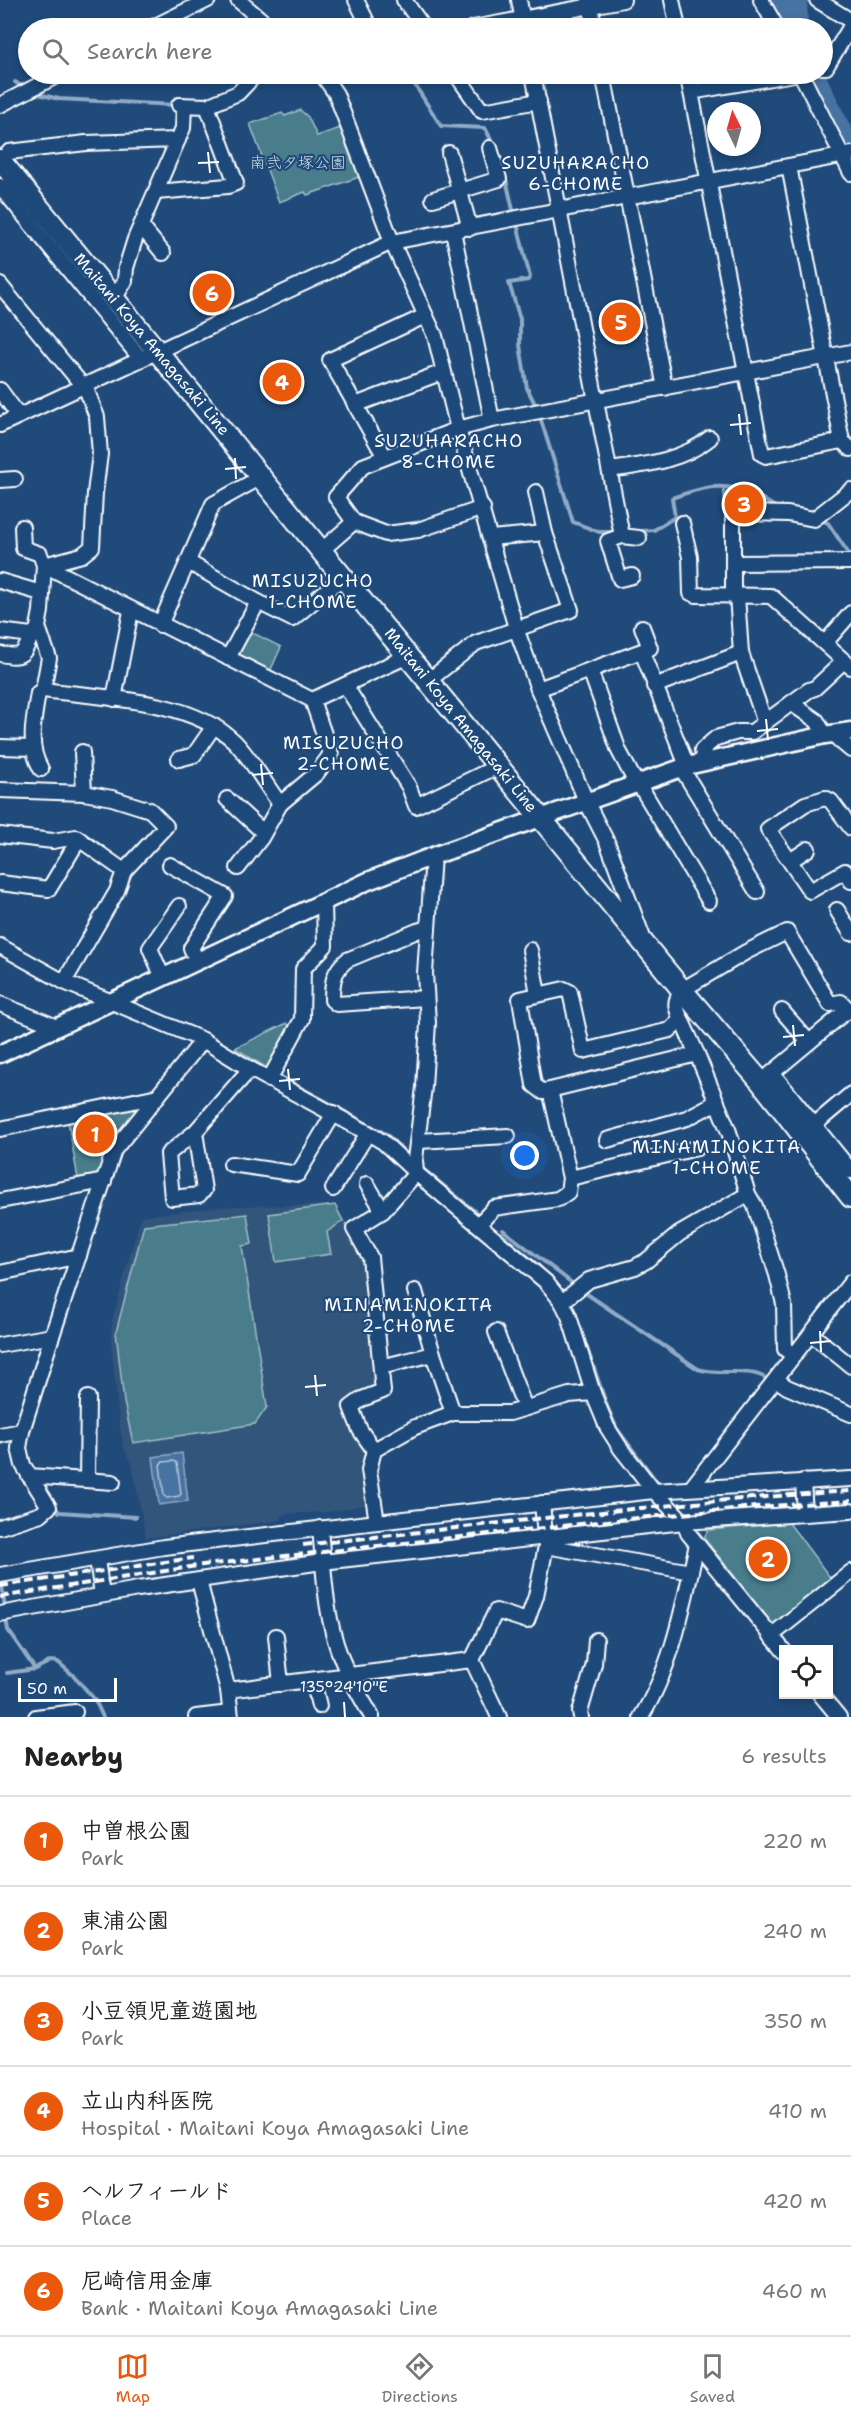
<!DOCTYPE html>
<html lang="en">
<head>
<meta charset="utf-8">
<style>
  :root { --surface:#fff; --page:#f2f2f2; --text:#222; --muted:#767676; --line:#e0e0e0; --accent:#ea580c }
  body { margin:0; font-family:"Shantell Sans","Klee One",sans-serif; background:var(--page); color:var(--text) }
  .controls { position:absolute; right:18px; bottom:18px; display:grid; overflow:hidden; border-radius:0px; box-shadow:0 3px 9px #0003 }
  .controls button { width:54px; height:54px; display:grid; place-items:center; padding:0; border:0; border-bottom:2px solid var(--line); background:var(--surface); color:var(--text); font:30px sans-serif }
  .compass { position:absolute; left:707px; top:102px; width:54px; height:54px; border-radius:50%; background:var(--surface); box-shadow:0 3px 9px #0003; rotate:355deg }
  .scale { position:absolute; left:18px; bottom:15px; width:99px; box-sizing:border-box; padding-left:6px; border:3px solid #fff; border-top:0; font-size:16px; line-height:21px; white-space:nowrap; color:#fff; -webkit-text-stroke:4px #1f4a7a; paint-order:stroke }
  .you { position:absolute; left:525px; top:1156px; width:21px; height:21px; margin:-15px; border:4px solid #fff; border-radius:50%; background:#1a73e8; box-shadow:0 0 0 9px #1a73e833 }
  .badge { display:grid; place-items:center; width:39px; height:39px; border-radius:50%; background:var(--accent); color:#fff; font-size:20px; font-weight:700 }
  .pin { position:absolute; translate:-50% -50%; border:3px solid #fff; box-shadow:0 2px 6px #0006 }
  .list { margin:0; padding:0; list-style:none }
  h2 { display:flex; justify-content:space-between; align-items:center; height:78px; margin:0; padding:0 24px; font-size:26px }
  h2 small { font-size:20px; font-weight:400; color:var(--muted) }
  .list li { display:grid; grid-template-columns:39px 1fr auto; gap:18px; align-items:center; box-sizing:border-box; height:90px; padding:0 24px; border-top:2px solid var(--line) }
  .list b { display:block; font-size:22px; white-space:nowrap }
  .list p { margin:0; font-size:20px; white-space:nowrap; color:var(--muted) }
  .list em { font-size:20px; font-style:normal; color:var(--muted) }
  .icon { flex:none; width:33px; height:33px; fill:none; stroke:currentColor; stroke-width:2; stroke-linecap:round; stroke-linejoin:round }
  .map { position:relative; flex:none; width:851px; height:1717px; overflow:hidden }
  .search { position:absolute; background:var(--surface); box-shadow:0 3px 9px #0003; left:18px; right:18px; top:18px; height:66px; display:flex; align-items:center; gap:15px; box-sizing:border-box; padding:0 21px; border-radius:33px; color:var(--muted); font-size:22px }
  .sheet { height:618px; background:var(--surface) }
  nav { display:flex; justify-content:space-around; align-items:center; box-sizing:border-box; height:84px; border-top:2px solid var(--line); background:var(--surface); font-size:16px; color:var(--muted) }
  nav a { display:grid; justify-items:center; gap:3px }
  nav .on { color:var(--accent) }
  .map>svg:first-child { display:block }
  .built { fill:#32557b }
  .green { fill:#487d8c; stroke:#a4bec6; stroke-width:1.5 }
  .water { fill:#4773a2; stroke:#91abc7; stroke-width:1.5 }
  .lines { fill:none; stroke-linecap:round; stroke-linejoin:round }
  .shore { stroke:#b5c7da; stroke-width:1.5 }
  .stream { stroke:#91abc7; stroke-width:4 }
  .river { stroke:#4773a2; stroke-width:24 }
  .minor-casing { stroke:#fff; stroke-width:18 }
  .tertiary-casing { stroke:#fff; stroke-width:21 }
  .secondary-casing { stroke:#fff; stroke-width:24 }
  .minor { stroke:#1f4a7a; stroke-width:14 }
  .tertiary { stroke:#1f4a7a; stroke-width:16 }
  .secondary { stroke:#1f4a7a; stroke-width:20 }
  .rail { stroke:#fff; stroke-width:4; stroke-dasharray:9 4.5; stroke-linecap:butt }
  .ticks { fill:none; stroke:#fff; stroke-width:2 }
  .labels { text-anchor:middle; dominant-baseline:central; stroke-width:4.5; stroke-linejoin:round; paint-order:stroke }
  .park-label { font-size:16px; fill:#d1dee2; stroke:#1f4a7a }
  .street-label { font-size:16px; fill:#fff; stroke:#1f4a7a }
  .neighbourhood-label { font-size:18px; letter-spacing:1.5px; fill:#fff; stroke:#1f4a7a }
  .ticks-label { font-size:15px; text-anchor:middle; fill:#fff; stroke:#1f4a7a; stroke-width:4.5; stroke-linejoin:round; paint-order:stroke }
</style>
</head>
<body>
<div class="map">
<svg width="851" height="1717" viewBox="0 0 851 1717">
  <rect width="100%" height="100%" fill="#1f4a7a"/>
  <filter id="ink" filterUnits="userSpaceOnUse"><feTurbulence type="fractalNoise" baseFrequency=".0167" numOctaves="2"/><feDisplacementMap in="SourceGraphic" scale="12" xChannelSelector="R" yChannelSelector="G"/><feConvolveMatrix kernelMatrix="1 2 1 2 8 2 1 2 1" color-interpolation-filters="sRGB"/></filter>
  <g filter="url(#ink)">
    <path class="built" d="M336 1205 347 1223 345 1227 352 1239H356L367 1258 380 1388 345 1406 368 1452 363 1467 370 1504 329 1512 284 1514 281 1520 146 1538 132 1464 124 1449 120 1429 111 1340 112 1321 141 1216 231 1206Z"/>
    <g class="green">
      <path d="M300 110 308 117 317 136 346 126 365 175 307 195 305 192 279 202 250 124 282 113 285 116Z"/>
      <path d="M723 487C733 487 755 492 761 499 763 502 763 506 765 509L726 511Z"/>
      <path d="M247 630 281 647 269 674 236 657Z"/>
      <path d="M287 1023 291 1031 270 1070 235 1048Z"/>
      <path d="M132 1107 137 1114 108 1147 101 1171 95 1176 78 1179 68 1121Z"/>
      <path d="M335 1205 343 1221 327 1232 331 1254 276 1262 269 1214Z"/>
      <path d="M247 1214 252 1244 242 1246 267 1407 255 1424 133 1443 124 1402 116 1332 144 1225Z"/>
      <path d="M789 1523 832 1580 774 1626 704 1538 708 1530Z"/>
    </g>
    <path class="water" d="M182 1453 188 1501 159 1505 153 1457Z"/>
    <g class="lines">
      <path class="shore" d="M174 1461 177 1463 181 1494 179 1496 167 1498 164 1496 160 1465 162 1462Z"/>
      <g class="stream">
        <path d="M408 74 441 126 485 128 494 145"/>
        <path d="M15 82 24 88"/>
        <path d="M34 93 59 99 175 105"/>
        <path d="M505 175 513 210"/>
        <path d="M518 228 530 277 528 280 509 283 520 319V345L527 388 537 408"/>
        <path d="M540 417 573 522 599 532H615"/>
        <path d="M820 520 828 523 851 557"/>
        <path d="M641 531 654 530 675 517 672 498C703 487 722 481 754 494 764 498 767 504 778 508"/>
        <path d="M281 1077 386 1134 407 1154"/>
        <path d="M423 1169 477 1213"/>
        <path d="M503 1230 572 1283"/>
        <path d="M501 1234 539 1266 560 1289"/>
        <path d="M584 1292 698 1369C722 1377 746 1365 769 1380"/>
        <path d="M581 1331 607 1406 617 1429 660 1486"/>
        <path d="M0 1443 9 1441"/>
        <path d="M53 1504 59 1512 136 1517"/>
        <path d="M691 1524 752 1601"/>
        <path d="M1 1578 5 1609"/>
        <path d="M6 1617 8 1630 35 1669 51 1661 58 1662 75 1677 95 1700 103 1717"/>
        <path d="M7 1673 35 1669"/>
      </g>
      <g class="river">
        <path d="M773 0 789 28"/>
        <path d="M795 0 796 28"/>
        <path d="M812 74 851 155"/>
      </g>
      <defs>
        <g id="minor">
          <path d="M238 0 271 28"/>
          <path d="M356 0 370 28"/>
          <path d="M404 0 424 28"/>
          <path d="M519 0 524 27"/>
          <path d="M589 0 595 28"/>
          <path d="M672 0 678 28"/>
          <path d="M761 0 777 28"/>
          <path d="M817 0 851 21"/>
          <path d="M151 28 208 0"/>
          <path d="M473 28 623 0"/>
          <path d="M822 67H826L851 26"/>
          <path d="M322 74 336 94 392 242 435 336 458 429 516 628 538 689 587 803 607 842 642 935"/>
          <path d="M456 74 482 111 539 101"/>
          <path d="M533 74 622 536 639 538"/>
          <path d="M603 74 665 388"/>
          <path d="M687 74 691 92"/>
          <path d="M794 74 691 92 762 454 766 456 842 441"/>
          <path d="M801 74 851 173"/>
          <path d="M0 105 60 74"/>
          <path d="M179 105 207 106 238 93 256 74"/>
          <path d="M449 153 470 228"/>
          <path d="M1 162 9 152 86 143 178 140"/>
          <path d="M789 166 842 441 851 449"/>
          <path d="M0 186 141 359"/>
          <path d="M156 192 228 186 236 183 207 106"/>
          <path d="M433 199 499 179 490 148"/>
          <path d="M141 226 163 253"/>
          <path d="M453 231 492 420"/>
          <path d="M0 285 87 391 97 417 100 454 95 493 92 547 82 555 44 565 312 700 331 754 317 773 280 804C265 784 251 758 234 741 188 698 102 698 43 690L49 658 38 627 41 611 44 565 40 554 23 548 22 527"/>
          <path d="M114 299 125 281 126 268 135 239 183 128 184 106"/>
          <path d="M0 390 19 416"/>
          <path d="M355 405 443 372"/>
          <path d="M0 425 392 242 851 154"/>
          <path d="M385 457 330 360 425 316"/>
          <path d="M610 470C644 465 682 461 710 438"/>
          <path d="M0 480 15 479"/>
          <path d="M354 522 336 497 363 466 458 429 492 420 851 352"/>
          <path d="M682 523 690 557 691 593 696 595 771 596 851 667"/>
          <path d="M622 536 608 541 620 579 632 576"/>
          <path d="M491 538 545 533 536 492"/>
          <path d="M322 550 354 522 386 534 418 530 483 508"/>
          <path d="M188 562 258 602 292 619 343 577"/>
          <path d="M733 563 851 562"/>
          <path d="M0 581 41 593"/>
          <path d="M733 595V519L738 513 788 514 814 519 851 490"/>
          <path d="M737 595 741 653 765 723"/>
          <path d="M160 625 213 504 261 477"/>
          <path d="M0 631 31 635 38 630"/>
          <path d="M825 643 851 613"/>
          <path d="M642 652 687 766"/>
          <path d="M0 654C22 658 24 656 31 635"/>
          <path d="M228 658 258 602"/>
          <path d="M590 670 619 751 637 785"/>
          <path d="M428 681 476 643 571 610 545 533"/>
          <path d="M345 685 409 787 416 806 498 766"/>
          <path d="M654 686 741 653"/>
          <path d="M538 689 650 648 642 627"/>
          <path d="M114 699 131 611"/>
          <path d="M312 700 408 656"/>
          <path d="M791 703 817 721 825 735"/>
          <path d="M837 733 839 740 851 750"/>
          <path d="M0 747 33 748"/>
          <path d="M82 752 84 793"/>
          <path d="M179 759 194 755 214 726"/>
          <path d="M706 762 702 750 716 738 738 732H752L809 690 815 688 844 661"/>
          <path d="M41 769C27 745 34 719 38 693L43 690"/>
          <path d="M682 769 757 892"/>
          <path d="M639 784 709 901"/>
          <path d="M0 790 84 793 112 798 150 810 166 826 124 871 117 891 64 982"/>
          <path d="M227 799 263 832"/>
          <path d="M851 828 831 801 825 798 805 804 768 829 810 891 845 871 851 881"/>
          <path d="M0 835 53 841 76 837 124 871"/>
          <path d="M790 861 808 849"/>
          <path d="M170 865 225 896 191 948 197 961"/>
          <path d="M238 868 261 838 280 804"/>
          <path d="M0 883 49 889 79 839"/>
          <path d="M837 910 851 933"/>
          <path d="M0 946 64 982 203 1040 250 1069 368 1133 383 1142 416 1173 546 1282 562 1302 569 1316 593 1393 607 1427 621 1449 654 1491 684 1522 688 1533 784 1651"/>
          <path d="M530 950 538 994"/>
          <path d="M163 978 150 948 179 906"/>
          <path d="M426 998 337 1004 332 1000C332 983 333 971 347 960L417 931 428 928"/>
          <path d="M0 1004 57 1027"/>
          <path d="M782 1011 809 1042"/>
          <path d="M681 1019 697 1054"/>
          <path d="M772 1073 851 1171"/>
          <path d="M766 1078 844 1013 851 1011"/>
          <path d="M269 1080 302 1019 303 969 325 946 324 902"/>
          <path d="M550 1090 543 1092 534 1085 520 999 564 989 570 992 583 1051 670 1030 681 1019C675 1007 674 1001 682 990L746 952 787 932 830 1004 841 1002 850 1011"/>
          <path d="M0 1129 158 1096"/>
          <path d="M807 1131 851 1094"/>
          <path d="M195 1132 204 1190 199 1195 172 1198 168 1154 195 1132 250 1069"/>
          <path d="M607 1140 687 1118 717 1102"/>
          <path d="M418 1141 508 1136"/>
          <path d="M231 1164 298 1174 334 1113"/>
          <path d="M570 1178 697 1148"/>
          <path d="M367 1184 383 1211"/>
          <path d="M333 1189 368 1133"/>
          <path d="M0 1201 104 1181"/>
          <path d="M479 1224 494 1208 558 1199 568 1192 570 1178 550 1090 697 1054 729 1132 748 1194 755 1206 777 1275 784 1304 785 1349 793 1355"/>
          <path d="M0 1273 79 1256"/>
          <path d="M415 1291 433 1354 453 1413H510L569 1395 593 1393"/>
          <path d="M562 1302 589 1280 635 1267 646 1261 679 1234 748 1194"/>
          <path d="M496 1332 525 1408"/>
          <path d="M811 1334 851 1366"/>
          <path d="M0 1345 52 1336"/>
          <path d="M381 1367 433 1354"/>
          <path d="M777 1380 787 1387 851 1414"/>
          <path d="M0 1435 22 1431"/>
          <path d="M374 1450 360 1430 351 1407 362 1399 383 1391 370 1257 354 1229 383 1211 416 1173 415 1159 424 1087 428 1023 425 973 433 856"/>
          <path d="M29 1476 113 1482"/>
          <path d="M87 1480 88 1398"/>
          <path d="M803 1481 805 1514"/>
          <path d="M691 1488 851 1282"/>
          <path d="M377 1522 369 1470 374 1450 415 1427 453 1413"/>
          <path d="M0 1527 41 1514 49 1507 23 1465 19 1448 22 1431 52 1336 114 1150 203 1040"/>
          <path d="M320 1528C324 1571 325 1616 340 1655 348 1677 361 1697 372 1717"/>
          <path d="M546 1546 691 1572"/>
          <path d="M97 1559 102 1595"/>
          <path d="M0 1575 164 1547 377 1522 654 1491 851 1479"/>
          <path d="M199 1581 228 1690 231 1717"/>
          <path d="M0 1614 138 1589 322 1562 684 1522 851 1511"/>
          <path d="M276 1636 281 1684"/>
          <path d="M771 1636 851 1572"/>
          <path d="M472 1660 496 1611 527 1621 536 1596 546 1546 542 1503"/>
          <path d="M313 1680 319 1706"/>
          <path d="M228 1690 472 1660 499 1717"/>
          <path d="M820 1694 839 1717"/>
          <path d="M36 1717 75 1712"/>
          <path d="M196 1717 230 1713"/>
          <path d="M581 1717 580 1712 594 1664 596 1640"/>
          <path d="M641 1717C673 1666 684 1602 697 1544"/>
        </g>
        <path id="tertiary" d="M0 1054 368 881 433 856 687 766 825 735 851 731"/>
        <path id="secondary" d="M0 160 682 990 761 1082 851 1197"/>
      </defs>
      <use href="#minor" class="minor-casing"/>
      <use href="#tertiary" class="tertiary-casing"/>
      <use href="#secondary" class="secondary-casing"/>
      <use href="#minor" class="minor"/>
      <use href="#tertiary" class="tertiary"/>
      <use href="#secondary" class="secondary"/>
      <g class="rail">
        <path d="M303 1545C486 1525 668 1502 851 1491"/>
        <path d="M0 1586 193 1558"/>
        <path d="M0 1597 203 1565 617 1520 755 1507 851 1501"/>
      </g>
    </g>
  </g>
  <path class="ticks" d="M208 152 210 173M198 163 219 162M739 414 741 435M730 425 751 423M235 458 236 479M225 469 246 467M766 719 768 740M757 731 778 729M261 764 263 785M252 775 273 773M793 1025 795 1046M783 1037 804 1035M288 1069 290 1090M279 1081 300 1079M820 1331 821 1352M810 1343 831 1341M315 1375 317 1396M305 1387 326 1385M344 1702 345 1717"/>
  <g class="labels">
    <g class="park-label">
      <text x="298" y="162">南弐タ塚公園</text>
    </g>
    <g class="street-label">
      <text transform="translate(152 344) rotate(50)">Maitani Koya Amagasaki Line</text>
      <text transform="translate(461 720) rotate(51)">Maitani Koya Amagasaki Line</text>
    </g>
    <g class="neighbourhood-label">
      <text x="576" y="163">SUZUHARACHO<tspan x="576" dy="21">6-CHOME</tspan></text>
      <text x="449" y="441">SUZUHARACHO<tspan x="449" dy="21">8-CHOME</tspan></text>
      <text x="313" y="581">MISUZUCHO<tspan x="313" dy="21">1-CHOME</tspan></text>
      <text x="344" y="743">MISUZUCHO<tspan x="344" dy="21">2-CHOME</tspan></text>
      <text x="717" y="1147">MINAMINOKITA<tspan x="717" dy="21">1-CHOME</tspan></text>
      <text x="409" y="1305">MINAMINOKITA<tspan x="409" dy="21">2-CHOME</tspan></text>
    </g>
  </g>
  <g class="ticks-label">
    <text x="344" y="1692">135°24'10"E</text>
  </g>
</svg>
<div class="controls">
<button><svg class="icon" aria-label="locate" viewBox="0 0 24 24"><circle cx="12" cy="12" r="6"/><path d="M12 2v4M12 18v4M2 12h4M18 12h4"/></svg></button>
</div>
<svg class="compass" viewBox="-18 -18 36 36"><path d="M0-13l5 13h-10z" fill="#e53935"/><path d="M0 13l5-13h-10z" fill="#767676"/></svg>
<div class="scale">50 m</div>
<div class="you"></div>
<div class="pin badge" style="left:95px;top:1134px">1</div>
<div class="pin badge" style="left:768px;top:1559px">2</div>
<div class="pin badge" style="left:744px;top:504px">3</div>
<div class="pin badge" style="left:282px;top:382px">4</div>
<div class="pin badge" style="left:621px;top:322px">5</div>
<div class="pin badge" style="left:212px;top:293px">6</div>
<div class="search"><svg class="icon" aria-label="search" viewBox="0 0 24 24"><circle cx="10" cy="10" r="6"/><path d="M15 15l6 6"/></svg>Search here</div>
</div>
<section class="sheet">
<h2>Nearby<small>6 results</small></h2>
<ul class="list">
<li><span class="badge">1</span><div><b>中曽根公園</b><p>Park</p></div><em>220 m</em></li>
<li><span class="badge">2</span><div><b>東浦公園</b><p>Park</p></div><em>240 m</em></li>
<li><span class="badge">3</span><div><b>小豆領児童遊園地</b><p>Park</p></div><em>350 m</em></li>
<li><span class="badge">4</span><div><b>立山内科医院</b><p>Hospital · Maitani Koya Amagasaki Line</p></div><em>410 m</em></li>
<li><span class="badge">5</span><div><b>ヘルフィールド</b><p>Place</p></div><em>420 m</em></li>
<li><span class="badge">6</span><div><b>尼崎信用金庫</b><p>Bank · Maitani Koya Amagasaki Line</p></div><em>460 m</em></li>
</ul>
</section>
<nav>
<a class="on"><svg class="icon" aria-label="map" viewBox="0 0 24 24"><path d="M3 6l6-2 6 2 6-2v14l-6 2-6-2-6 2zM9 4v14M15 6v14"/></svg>Map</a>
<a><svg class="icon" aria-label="directions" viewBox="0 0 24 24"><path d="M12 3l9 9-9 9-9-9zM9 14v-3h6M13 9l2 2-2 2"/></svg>Directions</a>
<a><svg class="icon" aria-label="saved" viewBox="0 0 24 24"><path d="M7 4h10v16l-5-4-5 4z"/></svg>Saved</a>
</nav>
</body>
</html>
